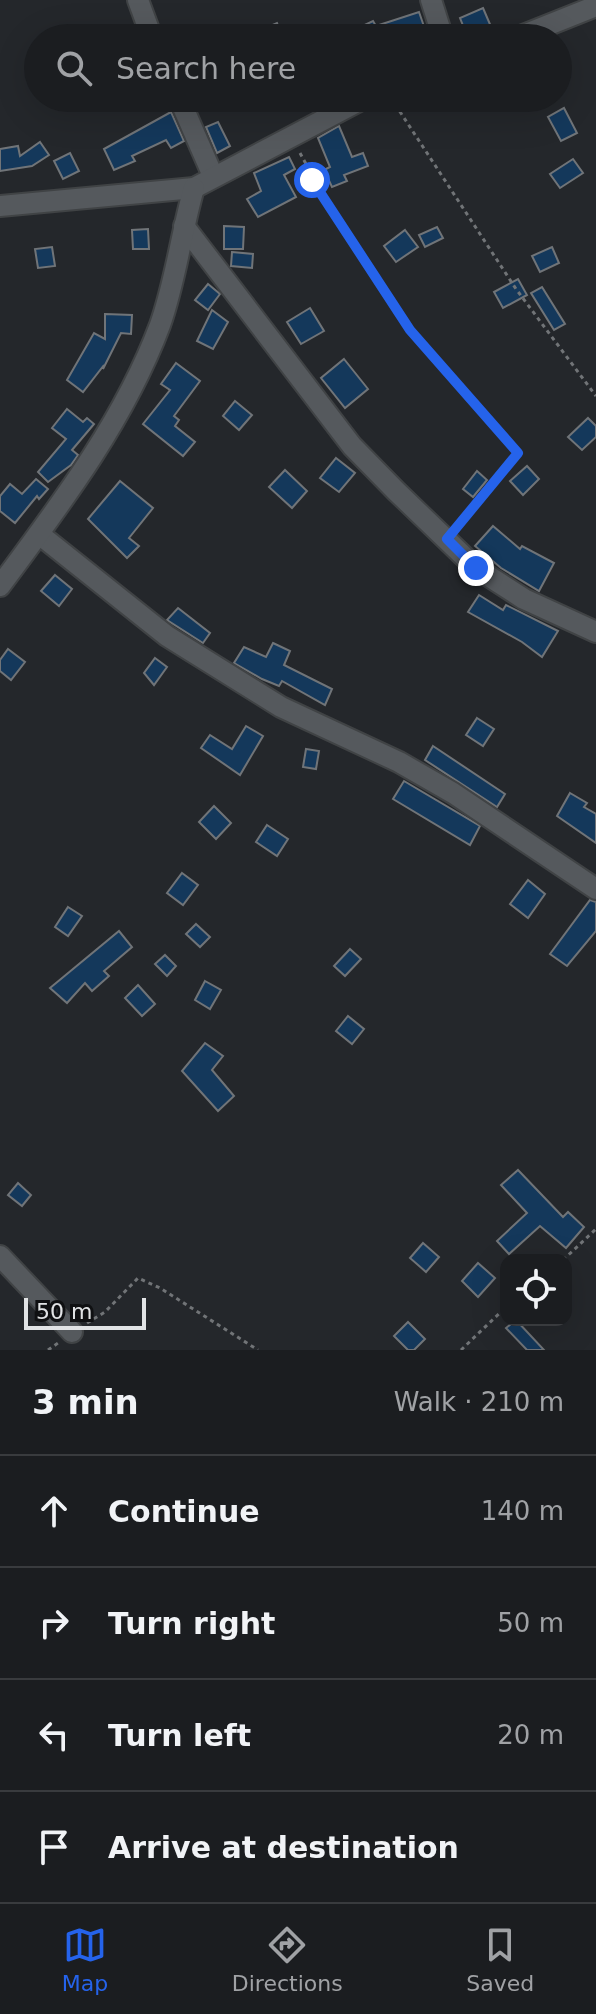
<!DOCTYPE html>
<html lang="en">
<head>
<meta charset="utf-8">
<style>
  :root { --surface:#1b1d20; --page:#242629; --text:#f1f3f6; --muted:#a0a2a5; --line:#393b3e; --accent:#2563eb }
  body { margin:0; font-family:"DejaVu Sans",sans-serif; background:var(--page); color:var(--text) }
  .controls { position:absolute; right:24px; bottom:24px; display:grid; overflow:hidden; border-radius:16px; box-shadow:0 8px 32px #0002 }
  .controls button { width:72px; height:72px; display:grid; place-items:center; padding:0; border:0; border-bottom:2px solid var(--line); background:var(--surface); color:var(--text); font:40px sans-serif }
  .scale { position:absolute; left:24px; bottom:20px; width:122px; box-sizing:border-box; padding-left:8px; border:4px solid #e1e3e5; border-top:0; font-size:22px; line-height:28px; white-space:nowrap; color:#e1e3e5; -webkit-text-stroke:6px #0f1012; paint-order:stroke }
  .stop { position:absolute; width:24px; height:24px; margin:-18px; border:6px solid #2563eb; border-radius:50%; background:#fff }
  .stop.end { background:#2563eb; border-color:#fff; box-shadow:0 2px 8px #0008 }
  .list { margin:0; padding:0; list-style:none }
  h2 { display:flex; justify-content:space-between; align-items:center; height:104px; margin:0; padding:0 32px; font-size:34px }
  h2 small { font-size:26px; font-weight:400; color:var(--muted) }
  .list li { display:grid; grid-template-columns:52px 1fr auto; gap:24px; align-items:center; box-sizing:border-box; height:112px; padding:0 32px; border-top:2px solid var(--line) }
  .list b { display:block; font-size:30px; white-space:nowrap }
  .list em { font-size:26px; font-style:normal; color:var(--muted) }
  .icon { flex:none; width:44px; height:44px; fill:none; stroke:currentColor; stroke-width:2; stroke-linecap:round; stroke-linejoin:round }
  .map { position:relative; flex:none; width:596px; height:1350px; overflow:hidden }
  .search { position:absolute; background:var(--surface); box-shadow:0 8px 32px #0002; left:24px; right:24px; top:24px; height:88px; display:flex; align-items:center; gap:20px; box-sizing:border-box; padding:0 28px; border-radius:44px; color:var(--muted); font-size:30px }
  .sheet { height:552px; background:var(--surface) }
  nav { display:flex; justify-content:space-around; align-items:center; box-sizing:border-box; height:112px; border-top:2px solid var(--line); background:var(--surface); font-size:22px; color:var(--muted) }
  nav a { display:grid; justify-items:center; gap:4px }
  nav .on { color:var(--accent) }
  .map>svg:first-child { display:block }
  .building { fill:#14385b; stroke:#707478; stroke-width:2 }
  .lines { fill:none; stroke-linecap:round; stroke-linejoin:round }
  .minor-casing { stroke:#404345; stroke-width:24 }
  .path { stroke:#717477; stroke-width:3; stroke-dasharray:4 4; stroke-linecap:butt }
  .minor { stroke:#55595d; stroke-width:20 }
  .route { stroke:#2563eb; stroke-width:10 }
</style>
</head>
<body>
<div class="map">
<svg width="596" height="1350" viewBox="0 0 596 1350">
  <rect width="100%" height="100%" fill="#24272b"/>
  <g class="building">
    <path d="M483 8 492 29 468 38 460 18Z"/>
    <path d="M419 12 428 38H337L373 21 376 26Z"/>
    <path d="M277 23 283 38H242Z"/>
    <path d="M564 108 577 133 561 141 548 117Z"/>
    <path d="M171 112 184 141 171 148 166 140 132 156 135 161 114 170 104 149Z"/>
    <path d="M218 122 230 146 217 153 206 127Z"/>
    <path d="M339 126 352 157 363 153 368 166 344 175 347 181 332 187 324 170 330 167 318 138Z"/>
    <path d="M40 142 49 155 32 166 0 171V149L18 146 20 156Z"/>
    <path d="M70 153 79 171 63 179 54 161Z"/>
    <path d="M289 157 295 169 284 175 296 197 258 217 247 199 261 191 254 173Z"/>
    <path d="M573 159 583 173 560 188 550 174Z"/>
    <path d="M224 226 244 227 243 249H224Z"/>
    <path d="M437 227 443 238 425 247 419 235Z"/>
    <path d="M148 229 149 249H133L132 230Z"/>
    <path d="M405 230 418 247 396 262 384 246Z"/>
    <path d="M52 247 55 266 38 268 35 249Z"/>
    <path d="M552 247 559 263 540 272 532 256Z"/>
    <path d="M232 252 253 254 252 268 231 266Z"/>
    <path d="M518 279 527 295 503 308 494 292Z"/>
    <path d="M208 284 220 294 208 310 195 300Z"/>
    <path d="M542 287 565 324 554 330 531 293Z"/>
    <path d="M310 308 324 331 301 344 287 322Z"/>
    <path d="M212 310 228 322 213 349 197 341Z"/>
    <path d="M105 314 132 315 131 334 121 333 103 369 104 365 83 392 67 380 94 333 105 339Z"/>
    <path d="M344 359 368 389 345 408 321 378Z"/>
    <path d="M176 363 200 381 174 416 179 420 175 426 195 442 183 456 143 424 170 390 161 384Z"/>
    <path d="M235 401 252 415 239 430 223 416Z"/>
    <path d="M67 409 83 422 87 418 94 424 72 450 78 455 71 465 48 482 38 472 66 439 52 428Z"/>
    <path d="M588 418 596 426V437L582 450 568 437Z"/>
    <path d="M336 458 355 473 339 492 320 478Z"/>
    <path d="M527 466 539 479 523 495 510 481Z"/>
    <path d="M285 470 307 491 292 508 269 487Z"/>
    <path d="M477 471 487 480 473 497 463 489Z"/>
    <path d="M36 479 48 489 39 499 37 496 15 523 0 511V496L10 484 22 494Z"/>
    <path d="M120 481 153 508 129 538 139 546 127 558 88 519Z"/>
    <path d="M493 526 520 549 522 546 554 563 539 591 501 568 475 546Z"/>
    <path d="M55 575 72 589 59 606 41 591Z"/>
    <path d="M479 595 503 610 506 605 558 631 542 657 522 642 468 612Z"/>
    <path d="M178 608 210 633 203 643 167 620Z"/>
    <path d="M273 643 290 651 284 665 332 689 325 705 282 681 279 686 262 679 234 663 244 647 266 657Z"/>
    <path d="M8 649 25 662 11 680 0 671V660Z"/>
    <path d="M155 658 167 667 154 685 144 673Z"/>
    <path d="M477 718 494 729 483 746 466 735Z"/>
    <path d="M246 726 263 736 240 775 201 748 210 735 232 749Z"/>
    <path d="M433 746 505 794 497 807 425 760Z"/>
    <path d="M306 749 319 751 316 769 303 767Z"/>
    <path d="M404 781 480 826 470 845 393 799Z"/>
    <path d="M570 793 587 803 584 807 596 814V843L557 816Z"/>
    <path d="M214 806 231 823 216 839 199 822Z"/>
    <path d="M267 825 288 839 277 856 256 842Z"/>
    <path d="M182 873 198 885 183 905 167 893Z"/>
    <path d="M528 880 545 894 528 918 510 904Z"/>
    <path d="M590 900 596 902V931L567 966 550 954Z"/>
    <path d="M68 907 82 916 68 936 55 927Z"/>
    <path d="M196 924 210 937 200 947 186 934Z"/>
    <path d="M119 931 132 947 104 971 109 976 92 991 85 983 67 1003 50 988Z"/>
    <path d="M350 949 361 959 345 976 334 966Z"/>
    <path d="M165 955 176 966 167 976 155 964Z"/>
    <path d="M205 981 221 990 210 1009 195 1000Z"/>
    <path d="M138 985 155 1004 142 1016 125 998Z"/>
    <path d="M348 1016 364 1029 352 1044 336 1031Z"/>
    <path d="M205 1043 223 1056 212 1070 234 1096 218 1111 182 1071Z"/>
    <path d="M518 1170 563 1217 568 1212 584 1227 566 1248 540 1226 509 1254 497 1241 527 1213 501 1185Z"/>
    <path d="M18 1183 31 1195 22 1206 8 1195Z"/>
    <path d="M423 1243 439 1257 426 1272 410 1258Z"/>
    <path d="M478 1263 495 1278 478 1297 462 1281Z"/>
    <path d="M516 1320 544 1350H527L506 1328Z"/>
    <path d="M408 1322 425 1339 414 1350H408L394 1336Z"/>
  </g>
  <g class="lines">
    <defs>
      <g id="minor">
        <path d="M138 0 152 38"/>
        <path d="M431 0 443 38"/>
        <path d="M516 38 596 6"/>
        <path d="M179 98 213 176"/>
        <path d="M0 206 194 188 365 98"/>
        <path d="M184 226 352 446 396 491 476 568 524 599 596 632"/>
        <path d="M39 534 167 636 281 707 399 762 453 793 596 889"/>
        <path d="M0 586C61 504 124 421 160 325 176 280 181 233 194 188"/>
        <path d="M0 1256 72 1332"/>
      </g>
    </defs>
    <use href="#minor" class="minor-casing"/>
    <g class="path">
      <path d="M391 98 516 289 596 396"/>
      <path d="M300 153 337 221 410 330 518 453 457 527"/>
      <path d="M563 1260 596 1229"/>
      <path d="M87 1323 105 1312 138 1278 160 1288 258 1350"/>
      <path d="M48 1350 58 1343"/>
      <path d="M461 1350 506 1307"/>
    </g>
    <use href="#minor" class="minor"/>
  </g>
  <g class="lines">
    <path class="route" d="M312 180 410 330 518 453 447 539 476 568"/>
  </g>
</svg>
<div class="controls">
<button><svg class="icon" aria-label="locate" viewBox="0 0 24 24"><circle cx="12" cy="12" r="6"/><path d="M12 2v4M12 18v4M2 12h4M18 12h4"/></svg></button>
</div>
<div class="scale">50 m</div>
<div class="stop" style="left:312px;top:180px"></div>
<div class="stop end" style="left:476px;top:568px"></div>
<div class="search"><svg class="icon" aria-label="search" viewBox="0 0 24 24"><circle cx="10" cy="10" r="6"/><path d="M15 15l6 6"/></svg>Search here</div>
</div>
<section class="sheet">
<h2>3 min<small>Walk · 210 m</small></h2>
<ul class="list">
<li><svg class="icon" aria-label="ahead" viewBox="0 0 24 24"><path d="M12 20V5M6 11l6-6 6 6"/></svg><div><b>Continue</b></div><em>140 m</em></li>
<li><svg class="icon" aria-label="right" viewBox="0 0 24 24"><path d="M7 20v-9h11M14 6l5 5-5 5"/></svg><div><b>Turn right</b></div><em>50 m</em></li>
<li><svg class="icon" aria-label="left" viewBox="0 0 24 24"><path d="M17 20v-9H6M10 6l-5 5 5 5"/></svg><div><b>Turn left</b></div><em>20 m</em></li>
<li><svg class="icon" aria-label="arrive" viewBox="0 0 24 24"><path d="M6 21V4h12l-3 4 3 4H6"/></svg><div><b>Arrive at destination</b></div></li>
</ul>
</section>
<nav>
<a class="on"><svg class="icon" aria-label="map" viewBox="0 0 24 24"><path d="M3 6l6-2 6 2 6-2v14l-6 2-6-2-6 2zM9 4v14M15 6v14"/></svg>Map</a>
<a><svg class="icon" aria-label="directions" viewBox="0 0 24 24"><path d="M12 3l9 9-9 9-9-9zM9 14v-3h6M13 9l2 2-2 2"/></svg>Directions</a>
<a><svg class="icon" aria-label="saved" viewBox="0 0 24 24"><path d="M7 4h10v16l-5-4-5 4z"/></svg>Saved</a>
</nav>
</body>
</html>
